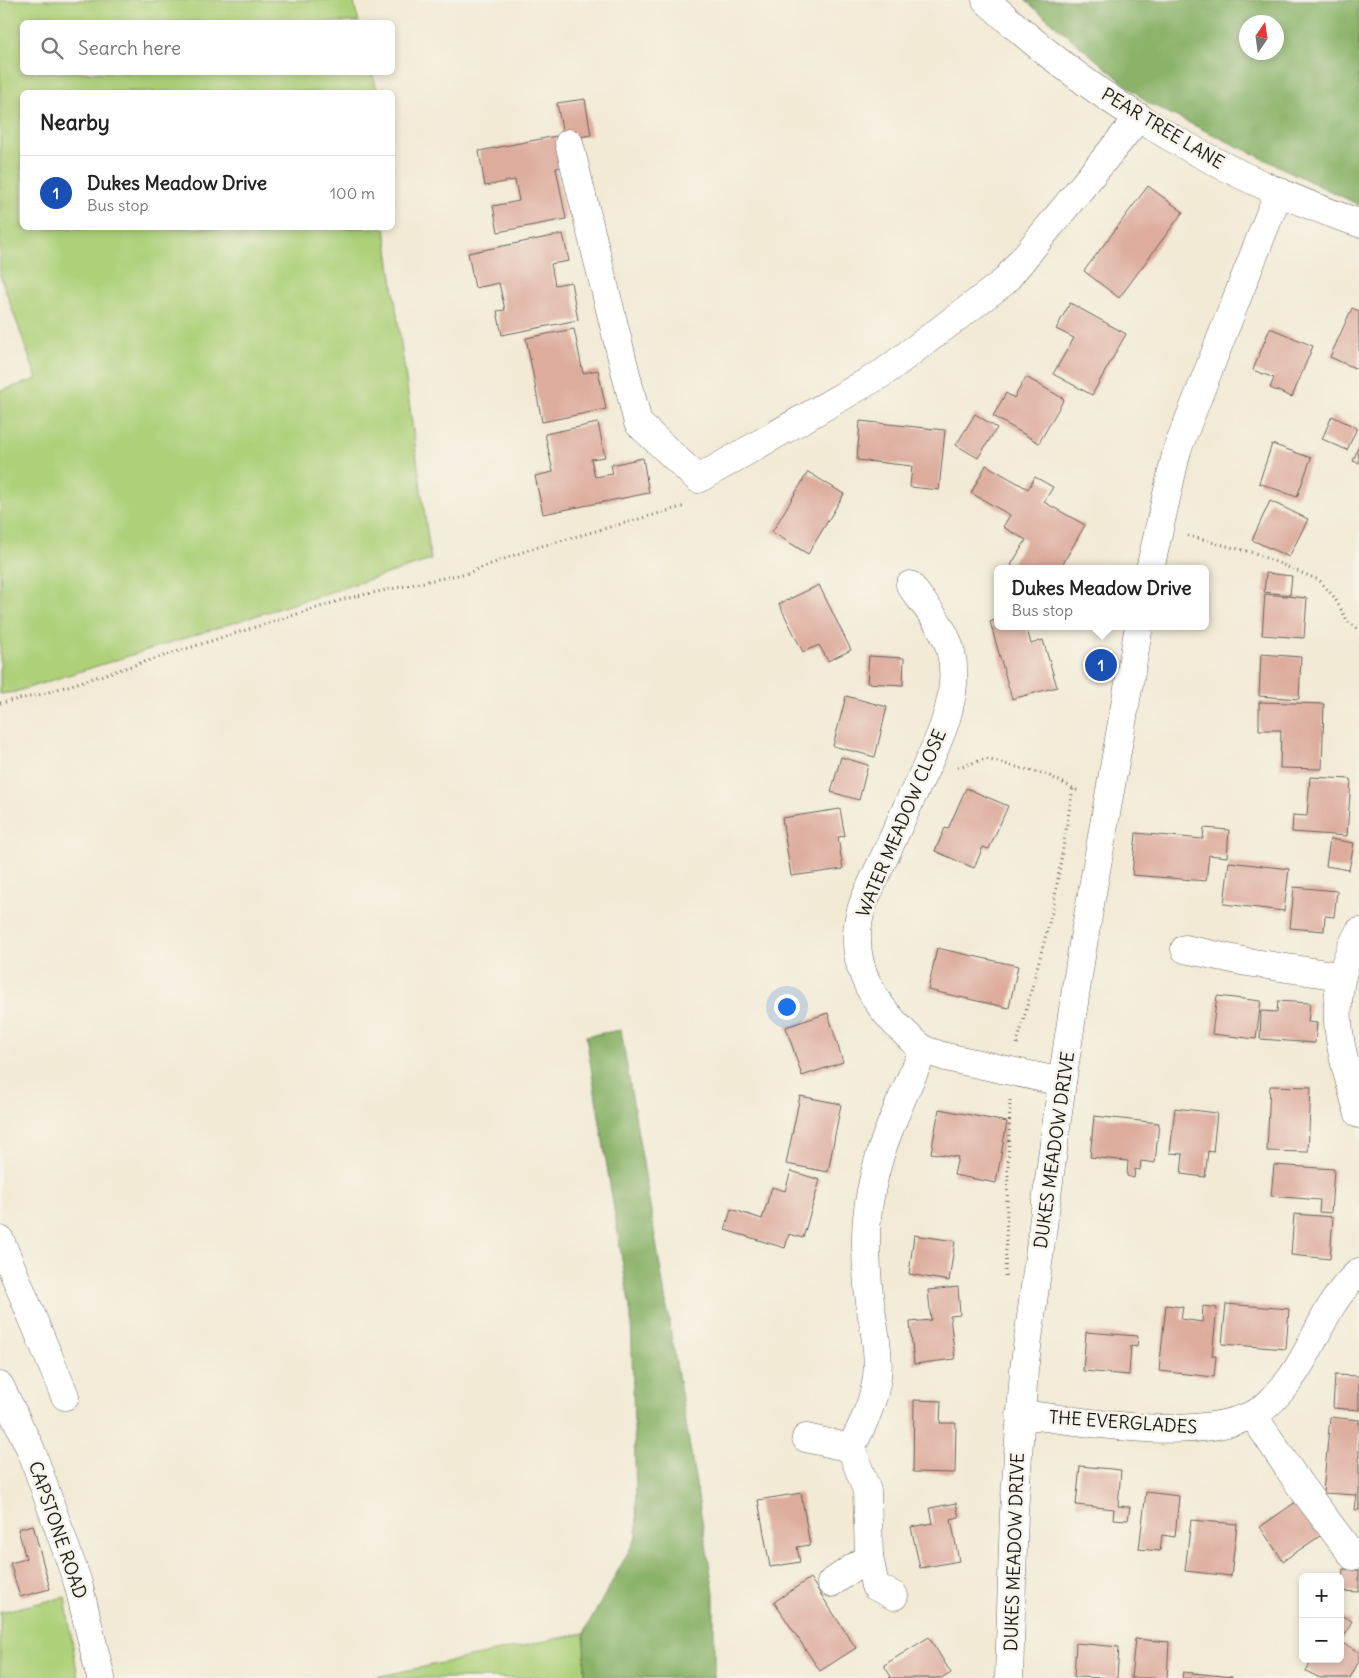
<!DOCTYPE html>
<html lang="en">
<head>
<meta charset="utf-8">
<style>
  :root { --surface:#fff; --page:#f2f2f2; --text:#222; --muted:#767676; --line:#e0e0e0; --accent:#2563eb }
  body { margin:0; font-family:Delius,sans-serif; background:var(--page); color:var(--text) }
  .controls { position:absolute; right:15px; bottom:15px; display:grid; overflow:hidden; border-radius:8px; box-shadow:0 2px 8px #0003 }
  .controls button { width:45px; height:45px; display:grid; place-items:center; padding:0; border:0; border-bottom:1px solid var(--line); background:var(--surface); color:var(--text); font:25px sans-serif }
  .compass { position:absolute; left:1239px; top:15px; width:45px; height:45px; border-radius:50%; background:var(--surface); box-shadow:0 2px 8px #0003; rotate:13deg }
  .you { position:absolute; left:786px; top:1006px; width:18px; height:18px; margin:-12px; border:4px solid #fff; border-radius:50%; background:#1a73e8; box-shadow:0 0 0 8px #1a73e833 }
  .badge { display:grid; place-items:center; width:32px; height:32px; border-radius:50%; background:var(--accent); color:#fff; font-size:16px; font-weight:700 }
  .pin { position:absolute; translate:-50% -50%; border:2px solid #fff; box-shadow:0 1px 5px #0006 }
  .popup { position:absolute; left:994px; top:565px; width:215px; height:65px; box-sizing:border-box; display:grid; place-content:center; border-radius:8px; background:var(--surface); filter:drop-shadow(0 1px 4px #0005); font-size:16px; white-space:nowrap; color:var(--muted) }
  .popup b { font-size:19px; color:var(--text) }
  .popup::after { content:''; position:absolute; left:50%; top:100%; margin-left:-10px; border:10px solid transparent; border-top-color:var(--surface) }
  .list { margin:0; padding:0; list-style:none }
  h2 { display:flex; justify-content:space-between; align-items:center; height:65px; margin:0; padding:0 20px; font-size:21px }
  h2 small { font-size:16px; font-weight:400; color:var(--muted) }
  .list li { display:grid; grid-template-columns:32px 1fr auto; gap:15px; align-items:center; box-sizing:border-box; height:75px; padding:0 20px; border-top:1px solid var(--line) }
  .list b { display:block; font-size:19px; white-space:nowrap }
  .list p { margin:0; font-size:16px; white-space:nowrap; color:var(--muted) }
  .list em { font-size:16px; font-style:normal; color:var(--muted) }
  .icon { flex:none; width:28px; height:28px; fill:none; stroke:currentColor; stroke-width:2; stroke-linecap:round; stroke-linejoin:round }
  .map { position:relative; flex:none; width:1359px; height:1678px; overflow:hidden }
  .search { position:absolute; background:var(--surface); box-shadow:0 2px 8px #0003; left:20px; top:20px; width:375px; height:55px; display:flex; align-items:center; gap:12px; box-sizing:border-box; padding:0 18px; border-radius:8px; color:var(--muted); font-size:19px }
  .panel { position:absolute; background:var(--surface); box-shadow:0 2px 8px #0003; left:20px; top:90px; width:375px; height:140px; border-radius:8px }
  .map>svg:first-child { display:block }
  .green { fill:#add079; stroke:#64764a }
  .forest { fill:#8ab269; stroke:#536742; fill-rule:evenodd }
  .building { fill:#ddac9d }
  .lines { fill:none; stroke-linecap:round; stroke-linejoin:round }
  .minor-casing { stroke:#67645d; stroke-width:29 }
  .path { stroke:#67645d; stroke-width:3; stroke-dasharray:1 4; stroke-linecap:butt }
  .minor { stroke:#fff; stroke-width:28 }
  .labels { text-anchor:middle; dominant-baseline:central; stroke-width:5; stroke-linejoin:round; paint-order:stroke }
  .street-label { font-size:18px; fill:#1c1c1c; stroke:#f7f3e8 }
</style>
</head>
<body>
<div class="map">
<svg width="1359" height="1678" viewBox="0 0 1359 1678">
  <rect width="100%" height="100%" fill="#f7f3e8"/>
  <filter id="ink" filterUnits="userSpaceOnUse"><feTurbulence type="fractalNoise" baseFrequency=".02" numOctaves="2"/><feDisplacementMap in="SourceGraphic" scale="10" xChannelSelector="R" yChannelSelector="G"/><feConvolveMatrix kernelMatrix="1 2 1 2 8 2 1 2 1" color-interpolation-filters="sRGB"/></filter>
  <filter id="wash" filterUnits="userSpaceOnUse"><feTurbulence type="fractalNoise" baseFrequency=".0096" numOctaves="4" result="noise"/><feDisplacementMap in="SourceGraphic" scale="20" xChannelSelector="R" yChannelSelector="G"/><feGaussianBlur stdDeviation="1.12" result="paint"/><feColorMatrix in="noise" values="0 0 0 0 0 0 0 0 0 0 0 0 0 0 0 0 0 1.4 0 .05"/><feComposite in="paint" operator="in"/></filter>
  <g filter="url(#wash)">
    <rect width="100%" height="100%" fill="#f2ead5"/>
    <g class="green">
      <path d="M0 0H353L359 22H22V72L372 73 378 92H22V228H385L431 560 15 692 0 694V391L37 379 0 275Z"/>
      <path d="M65 1597 78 1678H0V1612Z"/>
      <path d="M584 1633 585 1678H371Z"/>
    </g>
    <g class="forest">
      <path d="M1025 0H1359V205L1148 103ZM1246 22H1276V52H1246Z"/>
      <path d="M621 1030 714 1593V1678H585L584 1633 637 1536 631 1315 586 1036Z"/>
    </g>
    <g id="blocks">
      <g class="building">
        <path d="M585 99 591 135 564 140 557 103Z"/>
        <path d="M556 136 562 167 556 168 566 219 498 232 493 206 519 201 515 180 485 186 479 151Z"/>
        <path d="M1148 186 1183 212 1119 298 1084 271Z"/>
        <path d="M563 234 569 261 551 264 555 285 571 282 578 320 502 335 497 311 505 310 499 283 475 288 468 253Z"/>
        <path d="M1070 303 1126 334 1092 395 1053 374 1074 338 1056 329Z"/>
        <path d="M1352 308 1359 311V370L1330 357Z"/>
        <path d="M1270 328 1313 346 1292 397 1270 388 1274 378 1253 370Z"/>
        <path d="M574 329 583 373 598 370 606 409 542 422 526 338Z"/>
        <path d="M1026 377 1064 399 1039 443 993 416 1006 393 1014 398Z"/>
        <path d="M975 414 997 428 978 458 956 445Z"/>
        <path d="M1332 416 1357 428 1347 450 1322 439Z"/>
        <path d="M860 421 945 430 939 490 910 487 912 466 857 460Z"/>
        <path d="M598 423 605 457 591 459 595 477 613 474 611 465 643 458 649 493 543 514 535 476 553 472 545 434Z"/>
        <path d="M1272 444 1311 458 1297 497 1259 483Z"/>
        <path d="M1359 445V463L1353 461Z"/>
        <path d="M986 465 1028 489 1035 477 1053 487 1044 502 1085 525 1060 569H1017L1011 565 1026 540 1003 527 1010 515 971 493Z"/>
        <path d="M808 472 844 494 808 554 772 532Z"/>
        <path d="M1270 501 1308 519 1289 557 1252 540Z"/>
        <path d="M1266 573 1292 576 1290 595 1264 592Z"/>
        <path d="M819 585 851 650 828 661 819 645 803 652 779 604Z"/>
        <path d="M1265 594 1307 598 1304 638 1262 635Z"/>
        <path d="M997 619V626H1026L1031 644 1043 640 1057 687 1012 699 990 622Z"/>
        <path d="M1261 654 1301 657 1299 699 1259 696Z"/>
        <path d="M869 656 904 658 903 685 867 683Z"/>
        <path d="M846 696 887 707 875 757 833 746Z"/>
        <path d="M1259 702 1324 704 1322 769 1280 768 1281 730H1259Z"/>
        <path d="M841 757 868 765 859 800 831 792Z"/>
        <path d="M1310 777 1351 779 1347 836 1292 832 1293 815 1307 816Z"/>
        <path d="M966 788 1008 806 989 849 983 847 974 868 935 851 945 828 948 829Z"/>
        <path d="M840 809 845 836 838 837 843 869 791 876 782 818Z"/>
        <path d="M1204 828 1229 830 1227 857 1209 855 1206 881 1132 875 1136 833 1203 839Z"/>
        <path d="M1330 839 1354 843 1349 870 1326 866Z"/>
        <path d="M1229 862 1289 869 1284 911 1224 904Z"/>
        <path d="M1294 887 1337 891 1334 917 1325 916 1324 931 1290 928Z"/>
        <path d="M937 948 1018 966 1009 1008 928 990Z"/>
        <path d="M1217 996 1261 1001 1256 1039 1212 1034Z"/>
        <path d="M1278 1001 1310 1003 1308 1022 1317 1023 1315 1043 1260 1039 1261 1011 1277 1012Z"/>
        <path d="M828 1013 843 1062 802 1076 786 1027Z"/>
        <path d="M1270 1086 1311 1087 1308 1152 1267 1151Z"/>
        <path d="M800 1096 841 1104 828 1172 786 1164Z"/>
        <path d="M1175 1108 1217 1113 1213 1152 1208 1151 1205 1177 1181 1174 1183 1154 1170 1153Z"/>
        <path d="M939 1109 1007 1122 996 1183 954 1175 958 1157 931 1153Z"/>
        <path d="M1094 1116 1159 1123 1155 1163 1141 1161 1140 1170 1135 1169 1134 1178 1127 1176 1128 1161 1090 1157Z"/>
        <path d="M1274 1165 1334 1169 1331 1213 1319 1212 1320 1200 1271 1196Z"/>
        <path d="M791 1171 820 1180 803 1238 789 1234 785 1248 725 1230 731 1209 762 1219 772 1187 785 1191Z"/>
        <path d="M1294 1214 1333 1217 1330 1259 1291 1255Z"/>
        <path d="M914 1235 955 1241 949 1281 909 1274Z"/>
        <path d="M958 1287 960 1315 950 1316 955 1359 914 1364 910 1322 931 1320 928 1290Z"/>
        <path d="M1226 1304 1289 1309 1286 1349 1222 1344Z"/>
        <path d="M1166 1305 1183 1307 1181 1319 1202 1322 1203 1306 1217 1308 1212 1356H1216L1214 1377 1159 1371Z"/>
        <path d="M1086 1332 1138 1336 1137 1347 1131 1346 1129 1375 1083 1371Z"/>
        <path d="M1335 1375 1359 1376V1410L1333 1408Z"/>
        <path d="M914 1400 941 1401 940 1423H956L955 1473 913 1472Z"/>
        <path d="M1330 1417 1359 1420V1510H1355L1357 1495 1323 1493Z"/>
        <path d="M1080 1466 1121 1470 1118 1506 1130 1507 1128 1520 1113 1519 1114 1509 1076 1505Z"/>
        <path d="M1146 1492 1179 1496 1175 1537 1162 1535 1160 1551 1139 1549Z"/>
        <path d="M801 1493 810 1545 797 1547 800 1562 770 1567 758 1500Z"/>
        <path d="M1300 1499 1323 1534 1283 1561 1260 1527Z"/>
        <path d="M956 1503 959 1517 951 1519 959 1561 920 1568 911 1527 933 1523 930 1508Z"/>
        <path d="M1191 1520 1237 1524 1231 1576 1185 1571Z"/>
        <path d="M33 1525 50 1589 20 1597 10 1563 26 1559 18 1529Z"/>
        <path d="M1343 1569 1359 1570V1592L1341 1591Z"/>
        <path d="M810 1578 856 1648 820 1671 774 1602Z"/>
        <path d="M1340 1615 1352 1621 1341 1642 1359 1652V1661L1350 1678H1320L1306 1671 1312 1659H1340Z"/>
        <path d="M929 1637 951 1673 943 1678H889L891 1677 884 1665Z"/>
        <path d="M1135 1639 1169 1642 1167 1678H1131Z"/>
        <path d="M1076 1643 1119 1647 1117 1678 1074 1677Z"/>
        <path d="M1183 1672 1232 1677V1678H1182Z"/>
      </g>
    </g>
  </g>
  <g filter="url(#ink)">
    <use href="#blocks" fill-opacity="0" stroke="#67645d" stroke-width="1"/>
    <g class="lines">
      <defs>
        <g id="minor">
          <path d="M986 0C1092 99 1222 177 1359 223"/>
          <path d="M569 143 638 423 698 479 883 373 1004 282 1139 117"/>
          <path d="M1150 569 1177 450 1279 191"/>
          <path d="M910 585C924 605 946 628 951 653 963 705 928 761 907 807 893 839 878 870 864 901 841 963 877 1012 924 1050"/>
          <path d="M1359 932C1323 999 1339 1045 1359 1114"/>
          <path d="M1185 949 1247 962 1340 976"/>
          <path d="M0 1240 65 1396"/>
          <path d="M0 1386 31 1450 78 1583 101 1678"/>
          <path d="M1020 1414C1087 1421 1189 1443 1252 1415 1266 1409 1278 1394 1288 1382 1317 1345 1321 1307 1359 1272"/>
          <path d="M1253 1415 1299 1484 1353 1556"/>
          <path d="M806 1438 851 1448"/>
          <path d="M869 1557 875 1586 894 1596"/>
          <path d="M831 1583 869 1557 867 1491 851 1448C862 1426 874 1402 877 1377 880 1352 873 1326 870 1302 867 1281 866 1258 866 1237 867 1170 896 1110 924 1050L946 1057 1062 1082"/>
          <path d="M1009 1678 1014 1512 1024 1370 1062 1082 1082 950 1139 626"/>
        </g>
      </defs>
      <use href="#minor" class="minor-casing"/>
      <g class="path">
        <path d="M1188 536 1254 553 1319 580 1334 597 1348 622 1359 629"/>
        <path d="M0 703 39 695 348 598 467 573 528 550 685 506"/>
        <path d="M958 767 986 759 1048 775 1080 792"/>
        <path d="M1017 1044 1053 908 1073 788"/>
        <path d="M1005 1276 1010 1100"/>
      </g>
      <use href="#minor" class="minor"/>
    </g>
  </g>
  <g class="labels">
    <g class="street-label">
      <text transform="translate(1163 128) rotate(31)">PEAR TREE LANE</text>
      <text transform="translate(901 823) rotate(-67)">WATER MEADOW CLOSE</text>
      <text transform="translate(1054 1150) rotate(-82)">DUKES MEADOW DRIVE</text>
      <text transform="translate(1123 1422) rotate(4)">THE EVERGLADES</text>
      <text transform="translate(58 1530) rotate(71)">CAPSTONE ROAD</text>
      <text transform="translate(1014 1552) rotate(-88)">DUKES MEADOW DRIVE</text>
    </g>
  </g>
</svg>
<div class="controls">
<button>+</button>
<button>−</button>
</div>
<svg class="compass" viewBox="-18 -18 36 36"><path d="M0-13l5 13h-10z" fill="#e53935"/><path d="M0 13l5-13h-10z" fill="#767676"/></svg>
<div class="you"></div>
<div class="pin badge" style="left:1101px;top:665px;background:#1a4fb4">1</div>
<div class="popup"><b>Dukes Meadow Drive</b>Bus stop</div>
<div class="search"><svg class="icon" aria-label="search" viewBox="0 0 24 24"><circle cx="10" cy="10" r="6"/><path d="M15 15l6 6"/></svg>Search here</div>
<section class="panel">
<h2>Nearby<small></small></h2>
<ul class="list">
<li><span class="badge" style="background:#1a4fb4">1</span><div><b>Dukes Meadow Drive</b><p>Bus stop</p></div><em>100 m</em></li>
</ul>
</section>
</div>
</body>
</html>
